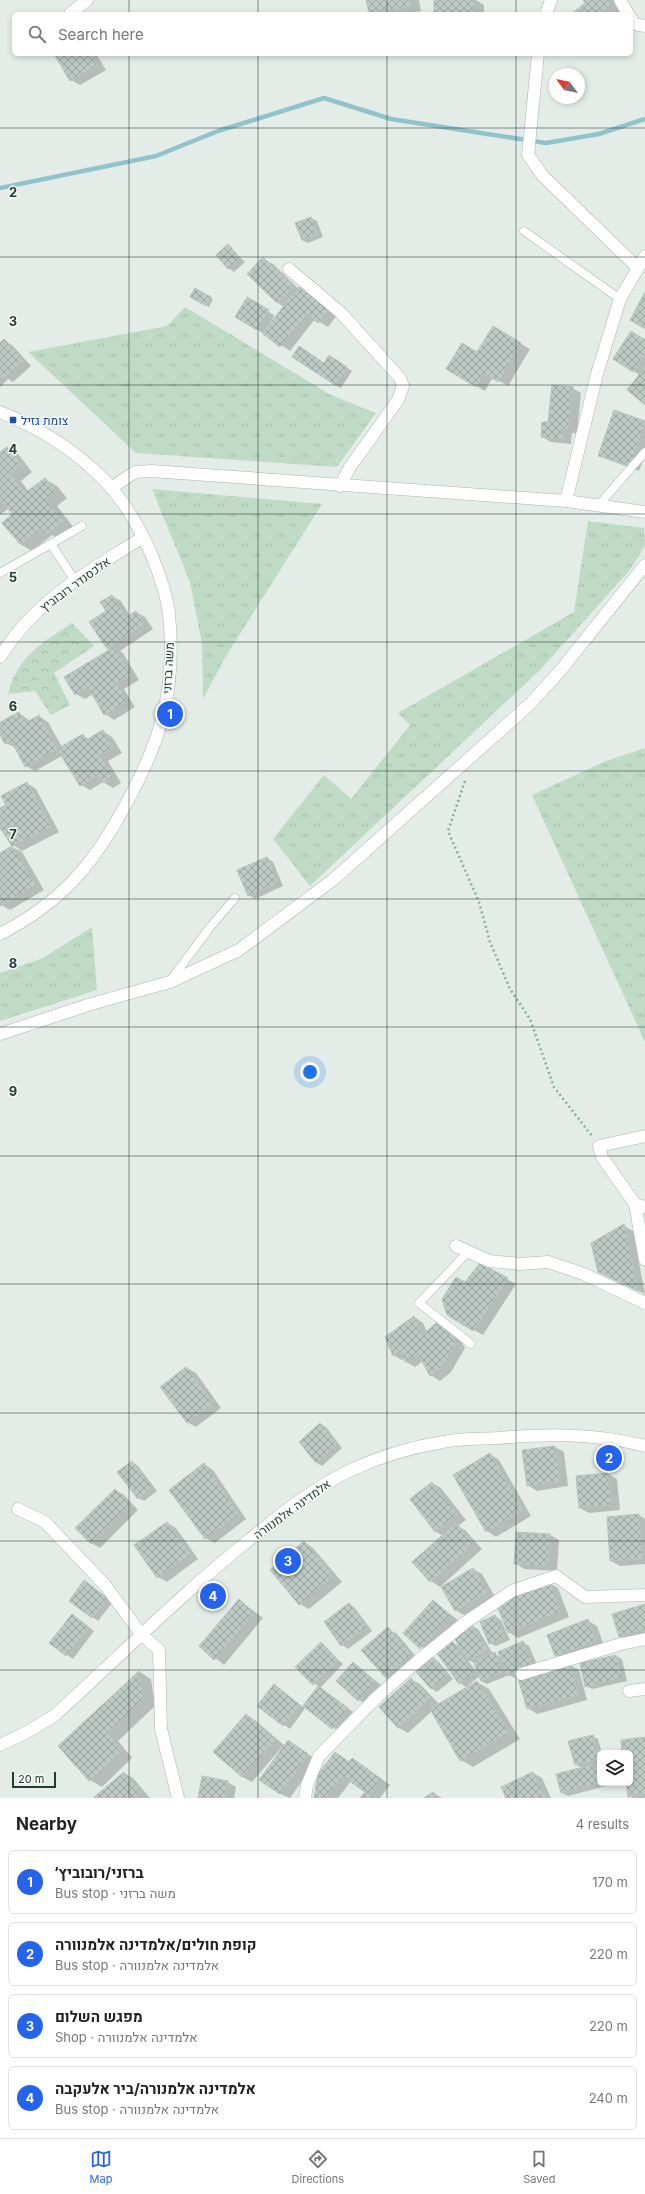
<!DOCTYPE html>
<html lang="en">
<head>
<meta charset="utf-8">
<style>
  :root { --surface:#fff; --page:#f6f6f6; --text:#222; --muted:#767676; --line:#e0e0e0; --accent:#2563eb }
  body { margin:0; font-family:Inter,Heebo,sans-serif; background:var(--page); color:var(--text) }
  .controls { position:absolute; right:12px; bottom:12px; display:grid; overflow:hidden; border-radius:6px; box-shadow:0 2px 6px #0003 }
  .controls button { width:36px; height:36px; display:grid; place-items:center; padding:0; border:0; border-bottom:1px solid var(--line); background:var(--surface); color:var(--text); font:20px sans-serif }
  .compass { position:absolute; left:549px; top:68px; width:36px; height:36px; border-radius:50%; background:var(--surface); box-shadow:0 2px 6px #0003; rotate:302deg }
  .scale { position:absolute; left:12px; bottom:10px; width:44px; box-sizing:border-box; padding-left:4px; border:2px solid #253c36; border-top:0; font-size:11px; line-height:14px; white-space:nowrap; color:#253c36; -webkit-text-stroke:3px #f4f9f6; paint-order:stroke }
  .you { position:absolute; left:310px; top:1072px; width:14px; height:14px; margin:-10px; border:3px solid #fff; border-radius:50%; background:#1a73e8; box-shadow:0 0 0 6px #1a73e833 }
  .badge { display:grid; place-items:center; width:26px; height:26px; border-radius:50%; background:var(--accent); color:#fff; font-size:13px; font-weight:700 }
  .pin { position:absolute; translate:-50% -50%; border:2px solid #fff; box-shadow:0 1px 4px #0006 }
  .list { margin:0; padding:0; list-style:none }
  h2 { display:flex; justify-content:space-between; align-items:center; height:52px; margin:0; padding:0 16px; font-size:17px }
  h2 small { font-size:13px; font-weight:400; color:var(--muted) }
  .list li { display:grid; grid-template-columns:26px 1fr auto; gap:12px; align-items:center; box-sizing:border-box; height:64px; margin:0 8px 8px; padding:0 8px; border:1px solid var(--line); border-radius:6px }
  .list b { display:block; font-size:15px; white-space:nowrap }
  .list p { margin:0; font-size:13px; white-space:nowrap; color:var(--muted) }
  .list em { font-size:13px; font-style:normal; color:var(--muted) }
  .icon { flex:none; width:22px; height:22px; fill:none; stroke:currentColor; stroke-width:2; stroke-linecap:round; stroke-linejoin:round }
  .map { position:relative; flex:none; width:645px; height:1798px; overflow:hidden }
  .search { position:absolute; background:var(--surface); box-shadow:0 2px 6px #0003; left:12px; right:12px; top:12px; height:44px; display:flex; align-items:center; gap:10px; box-sizing:border-box; padding:0 14px; border-radius:6px; color:var(--muted); font-size:15px }
  .sheet { height:340px; background:var(--surface) }
  nav { display:flex; justify-content:space-around; align-items:center; box-sizing:border-box; height:56px; border-top:1px solid var(--line); background:var(--surface); font-size:11px; color:var(--muted) }
  nav a { display:grid; justify-items:center; gap:2px }
  nav .on { color:var(--accent) }
  .map>svg:first-child { display:block }
  .grass { fill:url(#grass-tufts) }
  .forest { fill:url(#forest-crowns) }
  .shadow { fill:#0003; fill-rule:evenodd }
  .lines { fill:none; stroke-linecap:round; stroke-linejoin:round }
  .stream { stroke:#91c3cc; stroke-width:4.5 }
  .building { fill:url(#building-cross-hatch); stroke:#b7c5bf }
  .service-casing { stroke:#a7b4af; stroke-width:9 }
  .minor-casing { stroke:#a7b4af; stroke-width:13 }
  .tertiary-casing { stroke:#a7b4af; stroke-width:13 }
  .path { stroke:#87ada1; stroke-width:2.5; stroke-dasharray:2 3; stroke-linecap:butt }
  .service { stroke:#fff; stroke-width:8 }
  .minor { stroke:#fff; stroke-width:12 }
  .tertiary { stroke:#fff; stroke-width:12 }
  .grid { fill:none; stroke:#253c36; stroke-width:1; stroke-opacity:0.55 }
  .transit-dot { fill:#1a4fb4; stroke:#f4f9f6; stroke-width:1.5 }
  .labels { text-anchor:middle; dominant-baseline:central; stroke-width:3; stroke-linejoin:round; paint-order:stroke }
  .transit-label { font-size:12px; fill:#164399; stroke:#f4f9f6; text-anchor:start }
  .street-label { font-size:12px; fill:#253c36; stroke:#f4f9f6 }
  .grid-label { font-size:13px; text-anchor:middle; font-weight:bold; fill:#253c36; stroke:#f4f9f6; stroke-width:3; stroke-linejoin:round; paint-order:stroke }
</style>
</head>
<body>
<div class="map">
<svg width="645" height="1798" viewBox="0 0 645 1798">
  <defs>
    <pattern id="grass-tufts" width="24" height="20" patternUnits="userSpaceOnUse"><rect width="24" height="20" fill="#bfdbc6"/><path d="M3 7l-1-3M5 7V3M7 7l1-3M15 17l-1-3M17 17v-4M19 17l1-3" fill="none" stroke="#a4bdab"/></pattern>
    <pattern id="forest-crowns" width="20" height="18" patternUnits="userSpaceOnUse"><rect width="20" height="18" fill="#bfdbc6"/><path d="M2 6a3 3 0 1 1 6 0M12 15a3 3 0 1 1 6 0" fill="none" stroke="#a4bdab"/></pattern>
    <pattern id="building-cross-hatch" width="8" height="8" patternUnits="userSpaceOnUse"><rect width="8" height="8" fill="#bcc9c4"/><path d="M0 0l8 8M0 8l8-8" fill="none" stroke="#99a4a0"/></pattern>
  </defs>
  <rect width="100%" height="100%" fill="#e4ece8"/>
  <g class="grass">
    <path d="M185 307 331 395 376 413 337 467 136 453 28 352 167 326Z"/>
    <path d="M152 489 322 504 226 656 203 699 202 644 190 582Z"/>
    <path d="M588 521 644 528 645 546 629 571 541 669 310 886 273 839 324 775 351 799 410 725 398 713 574 612Z"/>
    <path d="M645 748V1042L532 795 606 761Z"/>
    <path d="M92 927 97 990 0 1021V973L43 958Z"/>
  </g>
  <path class="forest" d="M72 623 94 646 54 673 70 705 51 715 35 691 8 694C10 687 12 679 16 673 27 651 52 636 72 623Z"/>
  <g class="shadow">
    <path d="M367 0H419L421 11 405 14H370Z"/>
    <path d="M435 0H476L484 5V14H435Z"/>
    <path d="M584 0H615L622 10 616 14H572L587 3Z"/>
    <path d="M55 54H96L106 70 80 85 71 80Z"/>
    <path d="M311 218 317 221 323 237 308 243 302 240Z"/>
    <path d="M228 246 245 262 234 272 228 268Z"/>
    <path d="M263 259 273 264 299 289 338 314 328 327 315 319 290 351 237 316 247 299 274 315 269 326 284 307 278 303 248 274Z"/>
    <path d="M196 289 213 299 209 307 191 296Z"/>
    <path d="M493 327 530 349 508 386 493 377 485 391 447 369 477 353Z"/>
    <path d="M4 340 13 346 31 366 13 382 8 379 0 387V344Z"/>
    <path d="M645 341V366L642 371 645 369V403L640 375 614 359Z"/>
    <path d="M335 360 352 371 341 388 335 385 324 364Z"/>
    <path d="M572 388 581 393 577 434 572 433 571 444 551 442 542 437Z"/>
    <path d="M615 411 645 422V454L639 471 609 460 600 455Z"/>
    <path d="M7 448 19 455 32 472 21 481 29 492 45 479 57 486 67 498 57 506 74 528 60 540 52 535 32 551 20 544 14 515 9 508 0 515V453Z"/>
    <path d="M112 596 121 601 130 616 136 612 145 617 153 629 120 651 123 653 139 680 124 689 135 707 114 720 105 714 93 694 85 699 76 694 111 650 108 648 107 611Z"/>
    <path d="M19 713 30 721 39 716 48 722 62 747 83 735 90 740 103 731 112 737 122 753 108 761 121 783 113 788 103 782 90 790 81 785 62 756 35 771 26 766 16 748 6 743 0 733V723Z"/>
    <path d="M27 783 36 789 59 832 22 851 13 845 6 834 0 830V809L7 806Z"/>
    <path d="M12 847 22 852 44 890 10 910 0 904V854Z"/>
    <path d="M267 858 273 862 283 886 255 899 249 895Z"/>
    <path d="M624 1226 633 1231 645 1294 608 1276Z"/>
    <path d="M507 1279 516 1284 483 1335 474 1330 465 1283Z"/>
    <path d="M414 1317 423 1323 427 1332 440 1322 460 1339 465 1348 451 1372 440 1381 431 1375 423 1361 415 1367 406 1362 405 1358 402 1360 393 1355Z"/>
    <path d="M187 1368 196 1373 221 1408 196 1427 187 1422Z"/>
    <path d="M320 1424 326 1427 342 1448 322 1466 316 1462Z"/>
    <path d="M555 1447 564 1452 568 1486 537 1491 528 1485Z"/>
    <path d="M490 1454 499 1460 531 1516 496 1537 487 1531Z"/>
    <path d="M132 1462 138 1466 157 1491 144 1501 138 1498Z"/>
    <path d="M204 1464 213 1470 246 1519 215 1543 206 1538Z"/>
    <path d="M608 1474 617 1479 620 1510 589 1513 580 1508Z"/>
    <path d="M432 1483 441 1488 466 1520 458 1526 465 1530 482 1549 440 1587 431 1581 414 1562 443 1536 435 1531Z"/>
    <path d="M115 1490 124 1495 138 1510 100 1548 91 1543Z"/>
    <path d="M639 1515 645 1519V1564L620 1566 611 1561Z"/>
    <path d="M167 1523 176 1528 198 1559 167 1582 158 1577Z"/>
    <path d="M550 1535 559 1540 557 1571 524 1569 515 1563Z"/>
    <path d="M304 1542 313 1548 342 1582 309 1609 300 1604Z"/>
    <path d="M473 1569 482 1574 495 1597 464 1615 455 1610Z"/>
    <path d="M85 1582 113 1602 98 1621 70 1601Z"/>
    <path d="M549 1583 558 1588 569 1617 518 1638 509 1632Z"/>
    <path d="M239 1600 263 1618 224 1665 200 1646Z"/>
    <path d="M433 1601 459 1621 430 1653 404 1633Z"/>
    <path d="M349 1604 355 1608 372 1631 348 1649 342 1645 325 1622Z"/>
    <path d="M645 1605V1636L629 1641 620 1636Z"/>
    <path d="M495 1616 501 1620 510 1640 496 1646 490 1643Z"/>
    <path d="M78 1619 94 1631 73 1659 51 1643Z"/>
    <path d="M587 1620 597 1626 604 1646 565 1661 555 1655Z"/>
    <path d="M472 1626 478 1629 493 1654 501 1657 523 1643 529 1646 539 1669 515 1678 509 1675 487 1684 481 1681 480 1676 466 1687 460 1683 452 1642 462 1648ZM467 1659 474 1663 479 1674H478Z"/>
    <path d="M388 1629 397 1634 419 1660 395 1682 385 1677 363 1650Z"/>
    <path d="M321 1644 343 1664 320 1688 353 1712 338 1731 306 1707 290 1729 258 1706 280 1689 303 1707 319 1687 297 1667Z"/>
    <path d="M616 1656 622 1659 627 1681 592 1689 586 1686 581 1664Z"/>
    <path d="M433 1659 439 1662 453 1679 437 1692 432 1689Z"/>
    <path d="M354 1663 381 1685 364 1703 359 1700Z"/>
    <path d="M570 1665 579 1670 587 1700 537 1714 528 1708Z"/>
    <path d="M140 1672 151 1679 155 1706 118 1741 132 1758 102 1787 90 1780 59 1746Z"/>
    <path d="M411 1679 420 1684 439 1704 477 1682 489 1689 520 1739 473 1767 461 1760 432 1711 408 1733 399 1728 381 1707Z"/>
    <path d="M247 1715 256 1721 285 1746 288 1741 317 1760 290 1798 280 1794 282 1747 252 1782 243 1777 215 1752Z"/>
    <path d="M592 1736 598 1739 602 1753H600V1763L595 1765 600 1767V1783H605L606 1786 568 1796 562 1793 557 1774 582 1768 576 1765Z"/>
    <path d="M645 1738V1798H633L629 1796 627 1783H630V1753H623Z"/>
    <path d="M335 1753 350 1763 352 1759 361 1764 390 1785 380 1798H361L366 1792 351 1781 338 1798H315Z"/>
    <path d="M124 1773 133 1778 150 1798H96Z"/>
    <path d="M533 1773 542 1778 551 1798H507Z"/>
    <path d="M227 1782 236 1787 234 1798H199Z"/>
    <path d="M433 1793 442 1798H426Z"/>
  </g>
  <g class="lines">
    <path class="stream" d="M0 188 156 156 218 131 324 98 391 119 546 143 599 134 645 119"/>
  </g>
  <g class="building">
    <path d="M366 0H411L412 6 369 14Z"/>
    <path d="M434 0H476L475 14H434Z"/>
    <path d="M583 0H610L613 5 600 14H571L585 3Z"/>
    <path d="M54 54H91L97 65 70 81Z"/>
    <path d="M311 217 318 234 302 240 295 223Z"/>
    <path d="M228 244 240 258 228 269 216 255Z"/>
    <path d="M263 257 293 286 277 303 247 274Z"/>
    <path d="M301 285 330 308 318 323 306 314 280 347 262 333Z"/>
    <path d="M195 288 211 297 206 306 190 297Z"/>
    <path d="M645 292V329L630 320Z"/>
    <path d="M247 297 269 310 257 330 235 317Z"/>
    <path d="M493 326 521 343 498 382 484 373 476 387 446 369 462 343 477 352Z"/>
    <path d="M631 331 645 340V353L633 372 613 359Z"/>
    <path d="M4 339 23 360 3 378 0 375V343Z"/>
    <path d="M299 346 324 363 329 355 347 367 335 385 292 357Z"/>
    <path d="M645 367V405L627 390Z"/>
    <path d="M552 385 573 387 568 429H563L562 439 541 437 542 422H548Z"/>
    <path d="M614 410 645 421 630 466 598 456Z"/>
    <path d="M7 447 21 464 9 473 25 493 45 478 56 491 45 499 63 521 47 534 42 527 20 544 2 523 12 514 0 499V452Z"/>
    <path d="M112 595 126 617 136 611 144 624 107 649 89 622 106 611 100 602Z"/>
    <path d="M114 647 131 675 116 683 127 702 104 715 88 687 75 695 64 677Z"/>
    <path d="M19 712 25 723 39 715 57 749 25 767 11 740 5 744 0 735V722Z"/>
    <path d="M103 730 113 747 99 756 113 777 103 783 98 775 80 786 57 749 83 734 86 740Z"/>
    <path d="M27 782 51 827 12 846 0 828V808L6 805 1 796Z"/>
    <path d="M12 846 35 885 0 906V853Z"/>
    <path d="M267 857 278 883 248 896 237 870Z"/>
    <path d="M624 1224 638 1291 598 1272 591 1243Z"/>
    <path d="M480 1263 508 1278 473 1331 447 1315 442 1299 456 1277 465 1282Z"/>
    <path d="M414 1316 422 1335 440 1320 447 1335 451 1333 456 1343 442 1367 430 1376 418 1354 405 1362 400 1349 393 1356 385 1337Z"/>
    <path d="M186 1367 213 1403 187 1423 160 1387Z"/>
    <path d="M320 1423 337 1444 316 1463 299 1442Z"/>
    <path d="M555 1446 560 1482 527 1486 522 1450Z"/>
    <path d="M490 1453 523 1510 486 1532 453 1475Z"/>
    <path d="M132 1461 152 1487 138 1499 117 1472Z"/>
    <path d="M204 1463 238 1513 205 1539 169 1490Z"/>
    <path d="M608 1473 611 1505 579 1508 576 1476Z"/>
    <path d="M432 1482 457 1514 435 1532 410 1499Z"/>
    <path d="M115 1489 130 1504 91 1544 75 1528Z"/>
    <path d="M639 1514 642 1559 610 1561 607 1517Z"/>
    <path d="M167 1522 190 1554 157 1578 134 1545Z"/>
    <path d="M456 1523 474 1543 430 1582 412 1562Z"/>
    <path d="M516 1532 550 1534 548 1566 514 1564Z"/>
    <path d="M304 1541 333 1576 299 1605 270 1570Z"/>
    <path d="M473 1568 487 1592 455 1611 441 1587Z"/>
    <path d="M84 1580 107 1598 92 1618 69 1601Z"/>
    <path d="M549 1581 561 1611 508 1633 496 1603Z"/>
    <path d="M239 1599 254 1613 214 1660 199 1646Z"/>
    <path d="M433 1600 450 1615 420 1649 403 1633Z"/>
    <path d="M349 1603 367 1627 341 1646 324 1622Z"/>
    <path d="M645 1604V1629L619 1637 612 1614Z"/>
    <path d="M72 1614 89 1627 66 1656 49 1643Z"/>
    <path d="M495 1615 505 1637 489 1644 480 1622Z"/>
    <path d="M588 1619 596 1641 555 1656 547 1635Z"/>
    <path d="M472 1625 487 1649 468 1661 453 1636Z"/>
    <path d="M388 1627 411 1655 385 1677 361 1650Z"/>
    <path d="M452 1641 474 1673 459 1684 436 1652Z"/>
    <path d="M523 1641 533 1665 508 1676 498 1652Z"/>
    <path d="M321 1642 338 1660 313 1685 295 1667Z"/>
    <path d="M495 1652 502 1673 481 1681 473 1661Z"/>
    <path d="M616 1655 622 1678 585 1687 580 1663Z"/>
    <path d="M433 1657 448 1675 431 1689 416 1672Z"/>
    <path d="M353 1662 375 1681 358 1701 336 1681Z"/>
    <path d="M570 1663 578 1695 527 1709 518 1678Z"/>
    <path d="M139 1671 143 1699 107 1733 121 1751 89 1781 58 1746Z"/>
    <path d="M411 1678 430 1698 398 1728 379 1707Z"/>
    <path d="M477 1681 508 1732 460 1761 430 1709Z"/>
    <path d="M274 1684 300 1705 283 1726 257 1706Z"/>
    <path d="M318 1686 348 1708 332 1729 303 1706Z"/>
    <path d="M246 1714 275 1740 242 1777 213 1752Z"/>
    <path d="M593 1735 599 1759 575 1765 568 1741Z"/>
    <path d="M645 1737V1794L628 1797 626 1783H630V1753H622L621 1740Z"/>
    <path d="M288 1740 308 1754 280 1794 259 1780Z"/>
    <path d="M335 1752 349 1762 352 1758 381 1779 370 1794 377 1798H360L365 1792 342 1776 325 1798H314L318 1774Z"/>
    <path d="M596 1764 600 1783 561 1793 556 1774Z"/>
    <path d="M124 1772 141 1792 134 1798H95L94 1797Z"/>
    <path d="M533 1772 545 1798H506L501 1787Z"/>
    <path d="M202 1776 228 1781 225 1798H198Z"/>
    <path d="M433 1792 438 1798H424Z"/>
  </g>
  <g class="lines">
    <defs>
      <g id="service">
        <path d="M524 231 620 299"/>
        <path d="M598 506 645 452"/>
        <path d="M51 544 75 581"/>
        <path d="M0 573 82 526"/>
        <path d="M170 981 211 926 235 898"/>
        <path d="M468 1252 419 1303 471 1344"/>
      </g>
      <g id="minor">
        <path d="M620 0 628 14"/>
        <path d="M70 14 87 0"/>
        <path d="M546 14 551 0"/>
        <path d="M631 18 634 24 645 26"/>
        <path d="M538 54 528 155 543 176 638 268"/>
        <path d="M289 269 341 313 400 378 403 386 398 400 350 467 340 486"/>
        <path d="M0 657C36 599 87 573 143 537"/>
        <path d="M0 1034 91 1004 170 982 239 950 334 879 530 704 560 671 645 565"/>
        <path d="M645 1136 599 1146 602 1157 635 1204 645 1207"/>
        <path d="M635 1204 645 1260"/>
        <path d="M456 1246 489 1261 520 1264 548 1262 584 1274 645 1303"/>
        <path d="M18 1509 45 1522 105 1585 141 1634 159 1650 161 1729 178 1798"/>
        <path d="M521 1674 621 1644 645 1639"/>
        <path d="M629 1691 645 1689"/>
        <path d="M305 1798 307 1785 319 1756 377 1697 419 1660 466 1622 512 1591 556 1576 585 1597 645 1595"/>
      </g>
      <g id="tertiary">
        <path d="M0 412C35 426 68 446 95 471 128 501 152 548 164 590 173 620 172 665 167 696 161 734 145 769 126 804 94 864 62 902 0 934"/>
        <path d="M111 488 135 472 151 471 566 501 645 512"/>
        <path d="M566 501 597 374 620 299 645 256"/>
        <path d="M0 1745 27 1732 54 1716C119 1657 180 1595 249 1540 281 1514 313 1488 351 1470 379 1457 412 1447 443 1442 461 1438 480 1439 498 1438 548 1434 596 1433 645 1446"/>
      </g>
    </defs>
    <use href="#service" class="service-casing"/>
    <use href="#minor" class="minor-casing"/>
    <use href="#tertiary" class="tertiary-casing"/>
    <path class="path" d="M465 781 448 831 479 902 490 942 510 989 530 1019 554 1087 592 1136"/>
    <use href="#service" class="service"/>
    <use href="#minor" class="minor"/>
    <use href="#tertiary" class="tertiary"/>
  </g>
  <path class="grid" d="M129 0V14M258 0V14M387 0V14M516 0V14M129 54V1798M258 54V1798M387 54V1798M516 54V1798M0 128H645M0 257H645M0 385H645M0 514H645M0 642H645M0 771H645M0 899H645M0 1027H645M0 1156H645M0 1284H645M0 1413H645M0 1541H645M0 1670H645"/>
  <rect class="transit-dot" x="9" y="416" width="8" height="8" rx="2"/>
  <g class="labels">
    <g class="transit-label">
      <text x="21" y="420">צומת גזיל</text>
    </g>
    <g class="street-label">
      <text transform="translate(75 584) rotate(-36)">אלכסנדר רובוביץ</text>
      <text transform="translate(168 668) rotate(-87)">משה ברזני</text>
      <text transform="translate(292 1509) rotate(-36)">אלמדינה אלמנוורה</text>
    </g>
  </g>
  <g class="grid-label">
    <text x="13" y="197">2</text>
    <text x="13" y="326">3</text>
    <text x="13" y="454">4</text>
    <text x="13" y="582">5</text>
    <text x="13" y="711">6</text>
    <text x="13" y="839">7</text>
    <text x="13" y="968">8</text>
    <text x="13" y="1096">9</text>
  </g>
</svg>
<div class="controls">
<button><svg class="icon" aria-label="layers" viewBox="0 0 24 24"><path d="M12 4l9 5-9 5-9-5zM3 14l9 5 9-5"/></svg></button>
</div>
<svg class="compass" viewBox="-18 -18 36 36"><path d="M0-13l5 13h-10z" fill="#e53935"/><path d="M0 13l5-13h-10z" fill="#767676"/></svg>
<div class="scale">20 m</div>
<div class="you"></div>
<div class="pin badge" style="left:170px;top:714px">1</div>
<div class="pin badge" style="left:609px;top:1458px">2</div>
<div class="pin badge" style="left:288px;top:1561px">3</div>
<div class="pin badge" style="left:213px;top:1596px">4</div>
<div class="search"><svg class="icon" aria-label="search" viewBox="0 0 24 24"><circle cx="10" cy="10" r="6"/><path d="M15 15l6 6"/></svg>Search here</div>
</div>
<section class="sheet">
<h2>Nearby<small>4 results</small></h2>
<ul class="list">
<li><span class="badge">1</span><div><b>ברזני/רובוביץ׳</b><p>Bus stop · משה ברזני</p></div><em>170 m</em></li>
<li><span class="badge">2</span><div><b>קופת חולים/אלמדינה אלמנוורה</b><p>Bus stop · אלמדינה אלמנוורה</p></div><em>220 m</em></li>
<li><span class="badge">3</span><div><b>מפגש השלום</b><p>Shop · אלמדינה אלמנוורה</p></div><em>220 m</em></li>
<li><span class="badge">4</span><div><b>אלמדינה אלמנורה/ביר אלעקבה</b><p>Bus stop · אלמדינה אלמנוורה</p></div><em>240 m</em></li>
</ul>
</section>
<nav>
<a class="on"><svg class="icon" aria-label="map" viewBox="0 0 24 24"><path d="M3 6l6-2 6 2 6-2v14l-6 2-6-2-6 2zM9 4v14M15 6v14"/></svg>Map</a>
<a><svg class="icon" aria-label="directions" viewBox="0 0 24 24"><path d="M12 3l9 9-9 9-9-9zM9 14v-3h6M13 9l2 2-2 2"/></svg>Directions</a>
<a><svg class="icon" aria-label="saved" viewBox="0 0 24 24"><path d="M7 4h10v16l-5-4-5 4z"/></svg>Saved</a>
</nav>
</body>
</html>
